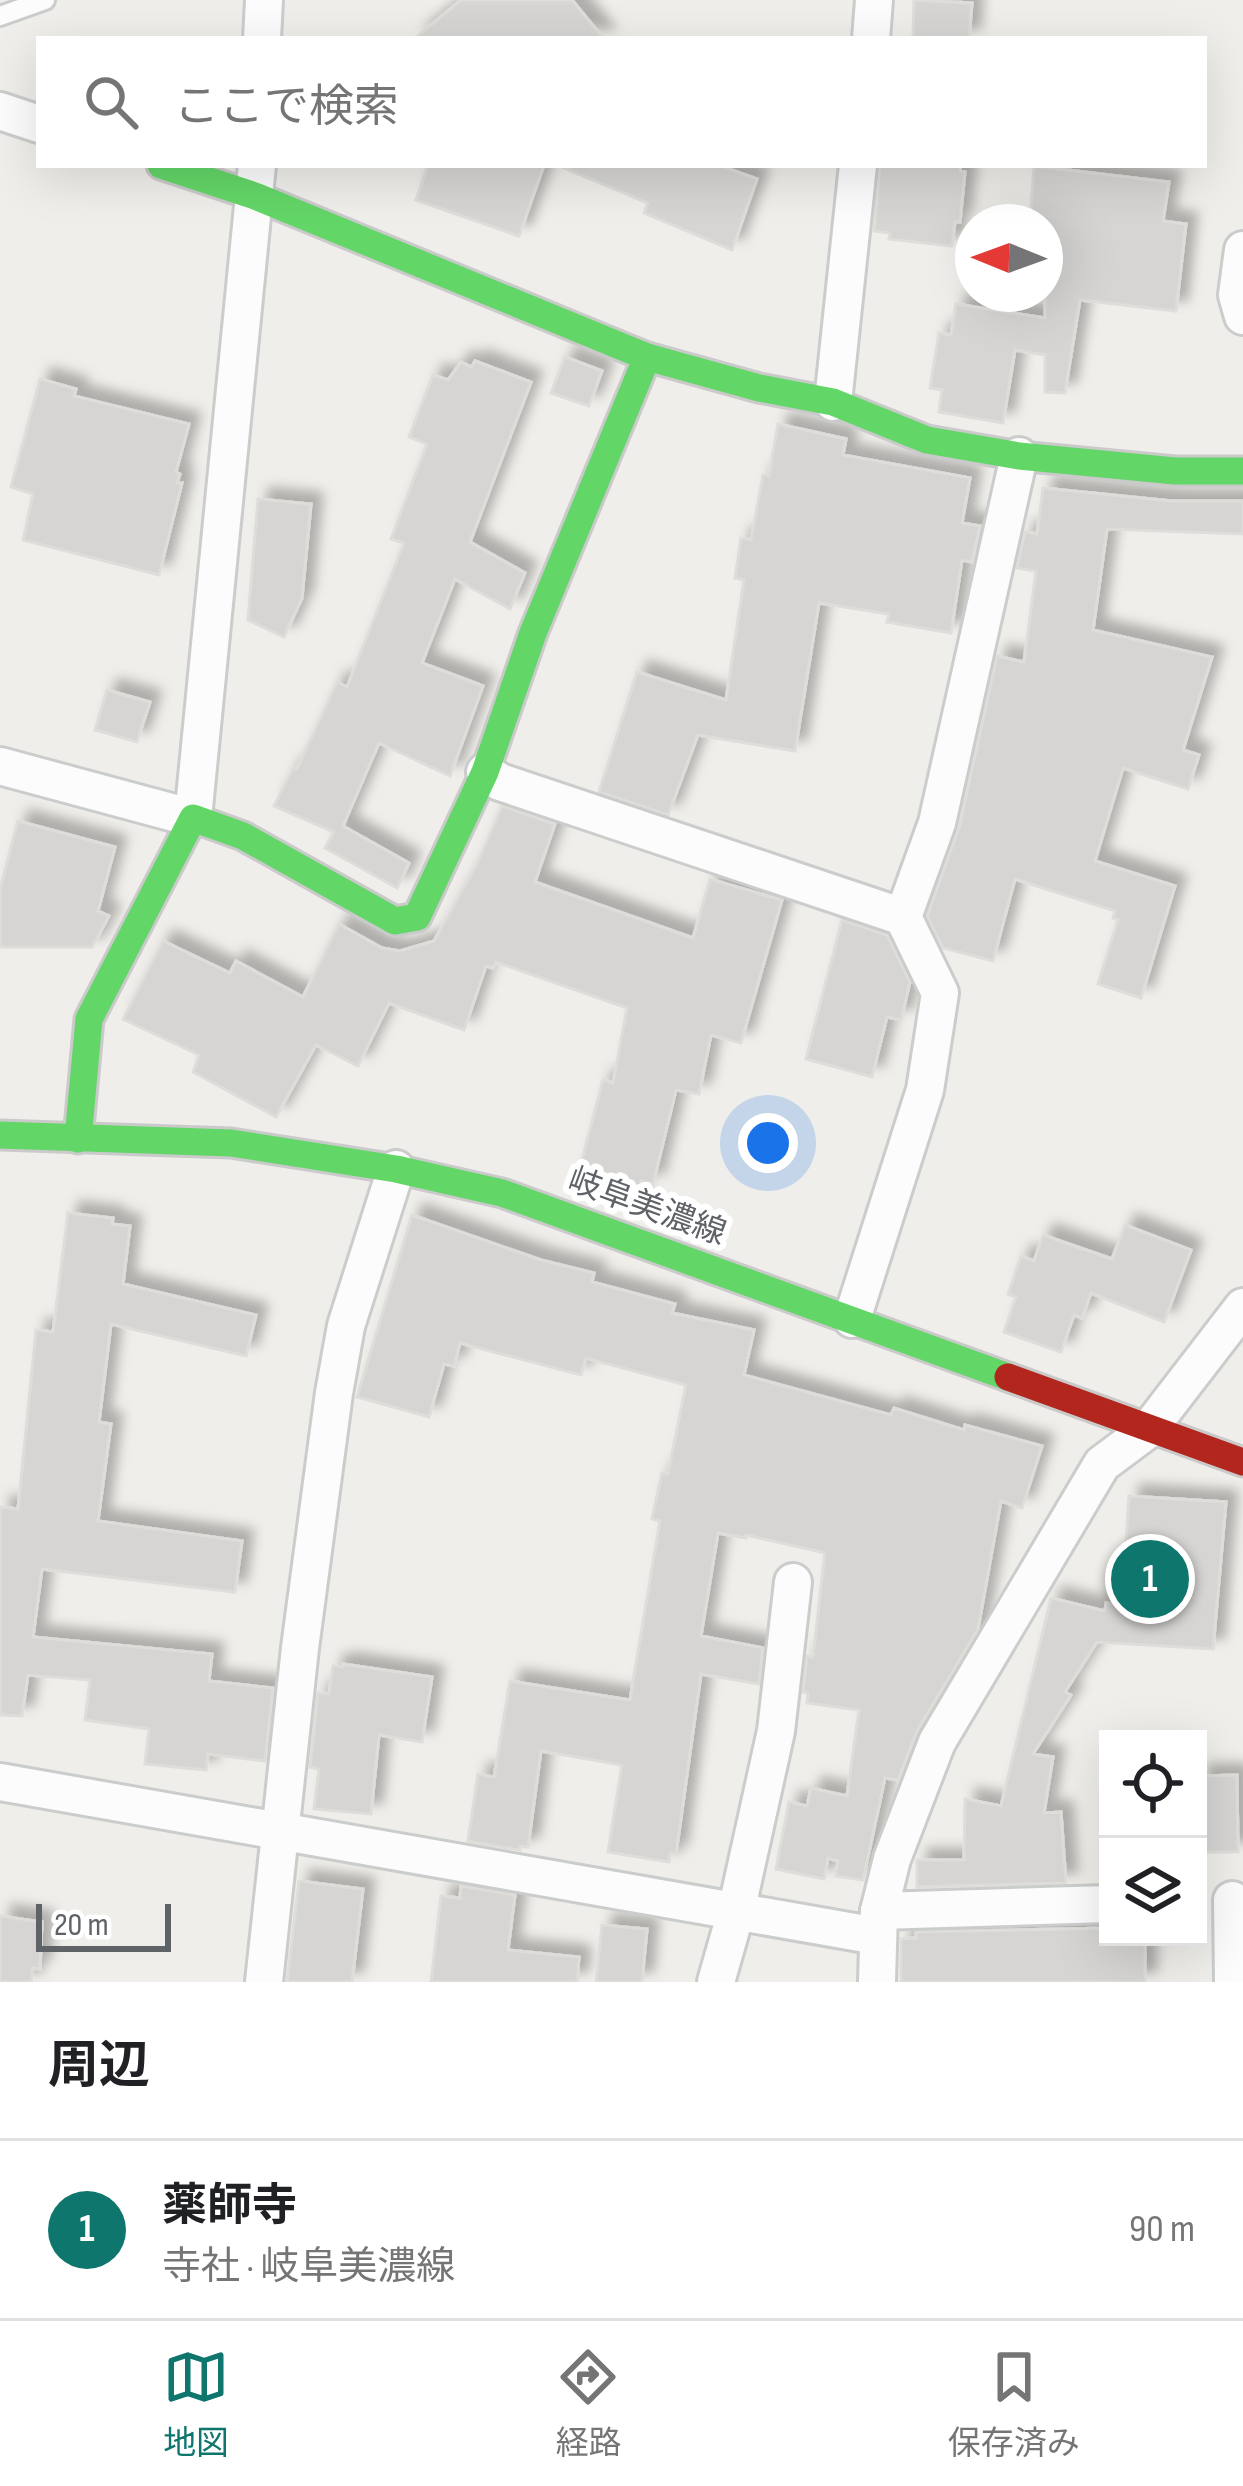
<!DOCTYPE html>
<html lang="ja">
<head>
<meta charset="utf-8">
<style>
  :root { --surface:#fff; --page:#f2f2f2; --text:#202124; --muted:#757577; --line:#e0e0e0; --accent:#0f766e }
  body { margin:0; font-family:"Sofia Sans Condensed","Noto Sans JP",sans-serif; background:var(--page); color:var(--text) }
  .controls { position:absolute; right:36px; bottom:36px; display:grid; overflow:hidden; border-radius:0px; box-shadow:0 12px 48px #0002 }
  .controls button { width:108px; height:108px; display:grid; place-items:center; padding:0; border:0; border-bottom:3px solid var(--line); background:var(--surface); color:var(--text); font:60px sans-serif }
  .compass { position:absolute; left:955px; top:204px; width:108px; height:108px; border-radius:50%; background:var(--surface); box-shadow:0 12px 48px #0002; rotate:271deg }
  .scale { position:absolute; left:36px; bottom:30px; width:135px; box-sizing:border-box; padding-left:12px; border:6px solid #5f6368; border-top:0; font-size:33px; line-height:42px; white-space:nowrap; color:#5f6368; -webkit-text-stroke:9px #fff; paint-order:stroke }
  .you { position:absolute; left:768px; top:1143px; width:42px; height:42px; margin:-30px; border:9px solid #fff; border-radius:50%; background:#1a73e8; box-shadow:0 0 0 18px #1a73e833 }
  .badge { display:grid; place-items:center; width:78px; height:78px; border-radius:50%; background:var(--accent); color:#fff; font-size:39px; font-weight:700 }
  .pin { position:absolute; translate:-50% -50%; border:6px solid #fff; box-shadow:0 3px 12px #0006 }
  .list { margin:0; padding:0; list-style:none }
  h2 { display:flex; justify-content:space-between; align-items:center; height:156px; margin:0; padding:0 48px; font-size:51px }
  h2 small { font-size:39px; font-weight:400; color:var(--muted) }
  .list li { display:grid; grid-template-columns:78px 1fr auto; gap:36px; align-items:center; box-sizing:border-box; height:180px; padding:0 48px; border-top:3px solid var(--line) }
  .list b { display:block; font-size:45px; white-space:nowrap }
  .list p { margin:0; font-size:39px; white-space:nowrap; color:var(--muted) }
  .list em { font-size:39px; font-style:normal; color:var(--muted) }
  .icon { flex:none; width:66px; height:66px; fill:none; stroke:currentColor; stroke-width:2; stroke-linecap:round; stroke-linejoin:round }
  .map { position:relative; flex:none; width:1243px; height:1982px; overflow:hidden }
  .search { position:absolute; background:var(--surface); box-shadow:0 12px 48px #0002; left:36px; right:36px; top:36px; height:132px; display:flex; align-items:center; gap:30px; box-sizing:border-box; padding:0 42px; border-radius:0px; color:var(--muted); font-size:45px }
  .sheet { height:336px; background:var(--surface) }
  nav { display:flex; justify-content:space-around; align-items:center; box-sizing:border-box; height:168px; border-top:3px solid var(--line); background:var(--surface); font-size:33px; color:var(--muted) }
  nav a { display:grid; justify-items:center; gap:6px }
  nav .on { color:var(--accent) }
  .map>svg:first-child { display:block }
  .building { fill:#d6d5d3; stroke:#deddd9; stroke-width:3; filter:url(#shadow) }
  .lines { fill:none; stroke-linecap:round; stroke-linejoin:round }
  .lane-casing { stroke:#cbcccc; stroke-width:24 }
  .street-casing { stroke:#cbcccc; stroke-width:42 }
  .fast-casing { stroke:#cacacb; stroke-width:33 }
  .jam-casing { stroke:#cacacb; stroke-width:33 }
  .lane { stroke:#fdfcfc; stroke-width:18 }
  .street { stroke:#fdfcfc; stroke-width:36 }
  .fast { stroke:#63d668; stroke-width:27 }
  .jam { stroke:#b3261e; stroke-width:27 }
  .labels { text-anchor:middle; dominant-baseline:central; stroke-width:12; stroke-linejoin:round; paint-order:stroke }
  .street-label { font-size:33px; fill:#5f6368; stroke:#fff }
</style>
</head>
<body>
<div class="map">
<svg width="1243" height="1982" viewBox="0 0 1243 1982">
  <defs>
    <filter id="shadow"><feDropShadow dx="11" dy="-11" stdDeviation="6" flood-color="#0004"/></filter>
  </defs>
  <rect width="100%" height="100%" fill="#efeeea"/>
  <g class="building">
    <path d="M461 0H572L604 39H414Z"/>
    <path d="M914 0 972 3 969 39H913Z"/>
    <path d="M428 165H544L519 236 416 200Z"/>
    <path d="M557 165H718L757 179 732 250 644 213 648 203Z"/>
    <path d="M880 165H961L960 171 965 172 960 222H955L952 246 889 239 890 233 874 231Z"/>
    <path d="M1034 166 1169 182 1163 221 1186 224 1176 311 1080 300 1065 393 1045 392V355L1015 350 1003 423 939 412 942 390 930 388 939 333 951 335 956 304 1045 318V222H1030Z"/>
    <path d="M565 357 602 371 589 406 551 393Z"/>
    <path d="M475 361 531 382 470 542 525 573 510 609 455 579 422 663 483 686 450 776 379 743 343 826 409 863 397 888 325 848 334 832 274 806 293 768 297 769 337 682 347 687 404 543 391 539 427 444 409 437 433 375 448 380 461 362 472 367Z"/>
    <path d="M40 379 76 389 74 396 189 424 176 472 180 474 177 483H182L159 575 23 540 33 494 11 487Z"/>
    <path d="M778 424 846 439 843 455 970 478 962 523 980 526 972 562 962 560 951 633 887 622 889 614 819 603 795 751 698 735 668 815 599 792 637 672 726 700 744 580 735 578 741 538 751 540 763 475 769 476Z"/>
    <path d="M1043 488 1172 501H1243V534L1107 529 1093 630 1212 657 1183 750 1199 755 1188 789 1123 768 1095 861 1175 886 1141 998 1098 984 1118 920 1113 918 1115 911 1015 879 993 961 943 948 927 916 959 828 997 656 1024 662 1036 571 1017 568 1025 532 1037 534Z"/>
    <path d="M258 499 311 504 302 598 284 637 248 620Z"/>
    <path d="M107 690 150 702 137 742 95 730Z"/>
    <path d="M502 806 555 824 535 882 693 938 710 879 782 900 741 1043 711 1035 699 1094 676 1090 653 1184 641 1181 635 1202 576 1183 603 1080 613 1083 627 1008 496 962 493 968 486 966 464 1030 389 1003 358 1066 316 1045 276 1117 193 1072 199 1055 123 1019 163 941 230 973 236 961 303 997 339 924 382 948 400 951 434 941 477 864Z"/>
    <path d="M18 821 115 847 98 911 109 916 92 947H0V889Z"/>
    <path d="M842 920 887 935 910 982 901 1020 887 1017 872 1077 806 1059Z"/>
    <path d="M68 1213 113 1218 112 1224 130 1226 123 1284 256 1315 246 1356 111 1324 99 1422 111 1424 98 1521 242 1541 235 1592 42 1569 33 1637 212 1654 209 1681 273 1688 265 1761 208 1754 206 1770 145 1764 149 1729 85 1720 90 1680 28 1675 22 1716 0 1715V1507L18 1509 36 1330 53 1332Z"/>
    <path d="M412 1215 541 1260 594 1273 592 1282 675 1304 672 1313 754 1330 744 1375 891 1415 894 1408 964 1430 965 1425 1042 1446 1022 1508 1001 1501 978 1629 917 1731 898 1780 885 1778 863 1880 836 1876 838 1861 828 1858 824 1879 776 1869 789 1802 807 1806 811 1788 847 1796 859 1710 807 1703 808 1693 803 1692 807 1656 813 1657 825 1553 746 1535V1538L718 1533 701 1636 763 1648 759 1684 701 1674 676 1854 670 1853 669 1862 608 1852 622 1765 541 1751 528 1847 520 1846V1850L468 1841 478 1774 494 1777 510 1681 630 1700 660 1521 652 1519 662 1473 668 1474 686 1385 586 1358 581 1375 460 1343 454 1366 444 1364 429 1417 357 1397Z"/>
    <path d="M1125 1225 1191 1250 1164 1322 1091 1293 1082 1318 1074 1315 1061 1352 1004 1332 1016 1297 1008 1294 1021 1256 1034 1261 1043 1235 1112 1259Z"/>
    <path d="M1129 1496 1226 1502 1213 1649 1097 1642 1065 1692 1071 1695 1033 1754 1053 1757 1044 1813 1061 1812 1066 1883 917 1887V1860H964L965 1799 1001 1806 1051 1598 1105 1611 1106 1603 1122 1605Z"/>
    <path d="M343 1664 432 1677 422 1742 379 1735 371 1814 314 1809 319 1769 310 1767 318 1693 329 1694 333 1666 343 1667Z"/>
    <path d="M1237 1775 1238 1852H1198V1776Z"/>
    <path d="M299 1881 363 1889 352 1982H287Z"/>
    <path d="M461 1886 515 1895 508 1950 579 1957 577 1982H431L441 1896 460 1898Z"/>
    <path d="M0 1916 42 1922 40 1969 33 1968 31 1982H0Z"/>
    <path d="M602 1925 647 1929 642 1982H596Z"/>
    <path d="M1108 1928V1937H1145V1982H901V1939L916 1938V1932Z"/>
  </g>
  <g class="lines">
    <defs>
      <path id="lane" d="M0 16 45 0"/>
      <g id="street">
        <path d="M262 39 264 0"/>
        <path d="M871 39 874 0"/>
        <path d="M0 111 39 124"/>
        <path d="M1243 250 1237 295 1243 316"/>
        <path d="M833 402 858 165"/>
        <path d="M0 766 193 818 257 165"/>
        <path d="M485 772 500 782 903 917"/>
        <path d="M852 1319 925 1090 940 993 903 917 937 823 1019 456"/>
        <path d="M0 1782 877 1936"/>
        <path d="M1232 1900 1233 1982"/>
        <path d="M879 1911 1108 1904"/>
        <path d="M264 1982 300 1648 334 1393 346 1326 396 1169"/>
        <path d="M716 1982 736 1912 776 1731 793 1582"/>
        <path d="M877 1982 879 1911 892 1859 937 1742 1102 1464 1149 1429 1243 1307"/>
      </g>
      <g id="fast">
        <path d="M161 165 255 196 647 357 759 388 833 402 927 440 1019 456 1175 471H1243"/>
        <path d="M0 1135 231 1143 396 1169 502 1193 1008 1377"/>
        <path d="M78 1139 89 1019 193 818 243 836 395 921 417 917 485 772 533 633 647 357"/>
      </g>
      <path id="jam" d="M1008 1377 1243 1462"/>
    </defs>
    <use href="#lane" class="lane-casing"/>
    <use href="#street" class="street-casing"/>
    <use href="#fast" class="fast-casing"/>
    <use href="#jam" class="jam-casing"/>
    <use href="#lane" class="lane"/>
    <use href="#street" class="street"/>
    <use href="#fast" class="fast"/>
    <use href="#jam" class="jam"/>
  </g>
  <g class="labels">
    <g class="street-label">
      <text transform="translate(647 1207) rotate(20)">岐阜美濃線</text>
    </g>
  </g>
</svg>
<div class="controls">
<button><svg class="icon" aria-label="locate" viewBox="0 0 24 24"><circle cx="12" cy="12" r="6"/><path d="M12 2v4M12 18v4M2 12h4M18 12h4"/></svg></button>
<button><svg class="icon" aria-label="layers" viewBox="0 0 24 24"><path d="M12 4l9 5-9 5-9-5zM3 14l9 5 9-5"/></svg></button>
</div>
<svg class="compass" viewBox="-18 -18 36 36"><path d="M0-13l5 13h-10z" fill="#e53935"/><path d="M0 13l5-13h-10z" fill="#757577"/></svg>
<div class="scale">20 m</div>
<div class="you"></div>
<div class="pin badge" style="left:1150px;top:1579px">1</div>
<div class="search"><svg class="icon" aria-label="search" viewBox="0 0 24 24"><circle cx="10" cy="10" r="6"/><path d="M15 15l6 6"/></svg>ここで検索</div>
</div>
<section class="sheet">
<h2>周辺<small></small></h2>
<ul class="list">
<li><span class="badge">1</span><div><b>薬師寺</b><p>寺社 · 岐阜美濃線</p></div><em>90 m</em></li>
</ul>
</section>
<nav>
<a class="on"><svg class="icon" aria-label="map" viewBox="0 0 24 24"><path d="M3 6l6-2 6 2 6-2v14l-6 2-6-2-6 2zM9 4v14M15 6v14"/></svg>地図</a>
<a><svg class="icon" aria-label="directions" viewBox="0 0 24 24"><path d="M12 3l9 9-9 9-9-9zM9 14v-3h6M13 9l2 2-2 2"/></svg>経路</a>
<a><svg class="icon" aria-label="saved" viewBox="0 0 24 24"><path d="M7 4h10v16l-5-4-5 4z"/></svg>保存済み</a>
</nav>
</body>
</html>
